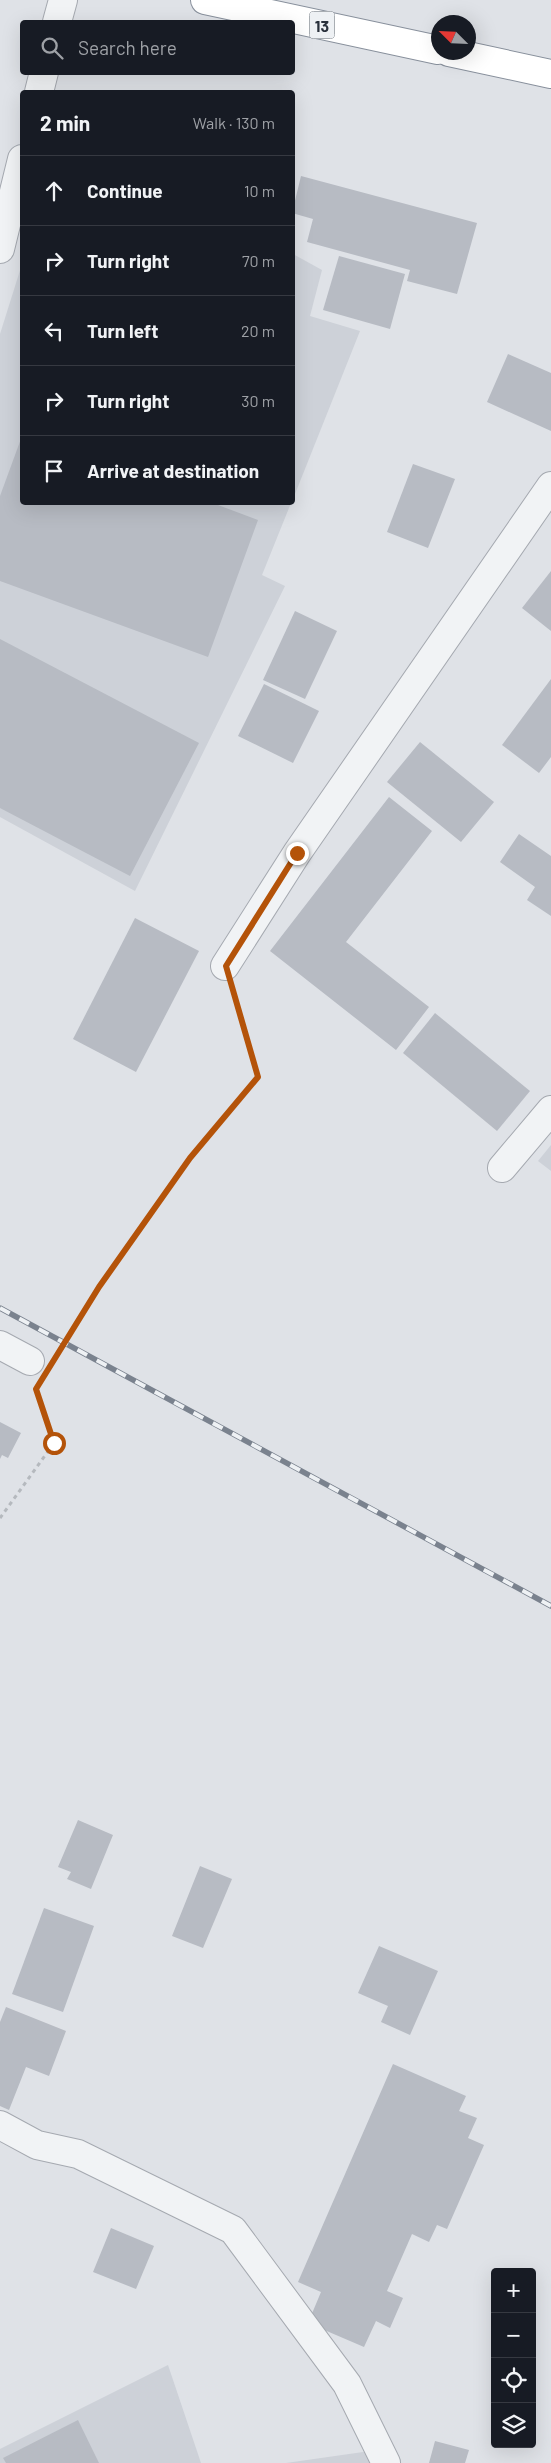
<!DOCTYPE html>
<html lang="en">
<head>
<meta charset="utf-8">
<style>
  :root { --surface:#171b24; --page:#20242c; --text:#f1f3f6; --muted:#9ea1a6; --line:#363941 }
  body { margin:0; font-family:Barlow,sans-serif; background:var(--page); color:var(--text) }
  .controls { position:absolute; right:15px; bottom:15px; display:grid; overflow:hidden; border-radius:5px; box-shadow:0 5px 20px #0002 }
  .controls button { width:45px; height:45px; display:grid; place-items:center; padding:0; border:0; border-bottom:1px solid var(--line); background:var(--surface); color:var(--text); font:25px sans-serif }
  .compass { position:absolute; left:431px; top:15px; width:45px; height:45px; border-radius:50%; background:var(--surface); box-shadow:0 5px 20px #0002; rotate:294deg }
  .stop { position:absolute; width:15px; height:15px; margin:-11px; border:4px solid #b45309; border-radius:50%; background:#fff }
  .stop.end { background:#b45309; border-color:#fff; box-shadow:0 1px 5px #0008 }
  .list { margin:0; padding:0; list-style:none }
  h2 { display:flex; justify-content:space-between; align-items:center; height:65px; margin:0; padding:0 20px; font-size:21px }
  h2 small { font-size:16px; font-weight:400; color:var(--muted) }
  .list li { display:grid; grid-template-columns:32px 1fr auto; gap:15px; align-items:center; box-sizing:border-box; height:70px; padding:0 20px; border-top:1px solid var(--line) }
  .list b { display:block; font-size:19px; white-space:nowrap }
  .list em { font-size:16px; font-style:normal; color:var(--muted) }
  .icon { flex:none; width:28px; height:28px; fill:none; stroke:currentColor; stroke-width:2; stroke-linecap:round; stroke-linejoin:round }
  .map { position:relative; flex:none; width:551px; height:2463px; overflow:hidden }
  .search { position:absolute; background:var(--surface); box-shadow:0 5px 20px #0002; left:20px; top:20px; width:275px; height:55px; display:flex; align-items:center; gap:12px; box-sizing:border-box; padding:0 18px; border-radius:5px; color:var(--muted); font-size:19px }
  .panel { position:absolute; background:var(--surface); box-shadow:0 5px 20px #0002; left:20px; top:90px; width:275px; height:415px; border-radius:5px }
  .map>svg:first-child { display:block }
  .built { fill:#cdd1d8 }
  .building { fill:#b7bbc3 }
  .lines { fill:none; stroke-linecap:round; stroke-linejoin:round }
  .minor-casing { stroke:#a5a9b0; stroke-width:30 }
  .trunk-casing { stroke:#88909c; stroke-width:30 }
  .path { stroke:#b5b9be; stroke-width:3; stroke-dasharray:4 4; stroke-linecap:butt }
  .minor { stroke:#f1f3f5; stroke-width:28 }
  .trunk { stroke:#fff; stroke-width:28 }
  .rail-casing { stroke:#7a828e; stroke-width:5.5 }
  .rail { stroke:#eef1f4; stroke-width:4; stroke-dasharray:11; stroke-linecap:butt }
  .route { stroke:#b45309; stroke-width:6 }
  .labels { text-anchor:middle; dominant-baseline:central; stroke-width:4.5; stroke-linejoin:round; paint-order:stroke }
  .shield { fill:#eef1f4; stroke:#656b73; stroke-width:1 }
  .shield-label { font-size:16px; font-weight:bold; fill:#2a313c }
</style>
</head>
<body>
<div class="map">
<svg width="551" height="2463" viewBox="0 0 551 2463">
  <rect width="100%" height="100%" fill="#dfe2e7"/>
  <g class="built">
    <path d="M293 254 322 270 310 316 360 331 293 499Z"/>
    <path d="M22 264V502L291 503 262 575 285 586 135 891 0 817V334Z"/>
    <path d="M551 1145V1171L538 1161Z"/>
    <path d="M168 2365 201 2463H0V2449Z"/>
    <path d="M370 2451 375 2463H286Z"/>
  </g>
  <g class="building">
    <path d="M301 176 477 223 457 294 407 281 410 270 307 242 313 219 292 213Z"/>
    <path d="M339 256 405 274 390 329 323 310Z"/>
    <path d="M508 354 551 373V431L487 402Z"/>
    <path d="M22 436V502H210L258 520 208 657 0 581V496Z"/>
    <path d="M413 464 455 479 428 548 387 532Z"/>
    <path d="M551 571V631L522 608Z"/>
    <path d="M295 611 337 631 305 699 263 680Z"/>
    <path d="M0 639 199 743 130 876 0 808Z"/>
    <path d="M551 679V757L539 773 502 745Z"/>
    <path d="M264 684 319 711 293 763 238 736Z"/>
    <path d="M420 742 494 802 461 842 387 782Z"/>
    <path d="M389 797 432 831 346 942 429 1007 396 1050 270 951Z"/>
    <path d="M519 834 551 856V916L527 900 535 887 500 862Z"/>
    <path d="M135 918 199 951 136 1072 73 1039Z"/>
    <path d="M435 1013 530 1091 497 1131 403 1053Z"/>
    <path d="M0 1422 21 1433 8 1458 2 1455 0 1459Z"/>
    <path d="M78 1820 113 1835 91 1889 67 1879 71 1872 58 1867Z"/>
    <path d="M200 1866 232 1879 203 1948 172 1936Z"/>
    <path d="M44 1908 94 1926 63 2012 12 1994Z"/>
    <path d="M379 1946 438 1971 410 2035 381 2022 388 2006 358 1993Z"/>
    <path d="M6 2007 66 2031 49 2076 26 2067 9 2110 0 2106V2022Z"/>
    <path d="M393 2064 466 2096 459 2111 477 2118 468 2138 484 2145 447 2229 437 2225 429 2242 412 2234 387 2291 403 2298 390 2328 376 2321 364 2347 308 2323 321 2292 298 2282Z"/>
    <path d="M111 2228 154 2246 136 2289 93 2272Z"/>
    <path d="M78 2420 99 2463H6L3 2458Z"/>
    <path d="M435 2441 469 2450 465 2463H429Z"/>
  </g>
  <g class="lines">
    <defs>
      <g id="minor">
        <path d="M57 22 63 0"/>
        <path d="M39 92 44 72"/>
        <path d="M0 249 22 159"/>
        <path d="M225 966 297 853 551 486"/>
        <path d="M502 1168 551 1110"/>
        <path d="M0 1345 30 1361"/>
        <path d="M0 2125 37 2145 78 2154 233 2230 347 2384 386 2463"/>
      </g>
      <g id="trunk">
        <path d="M205 0 438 50"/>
        <path d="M449 52 551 74"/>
      </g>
    </defs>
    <use href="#minor" class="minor-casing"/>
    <use href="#trunk" class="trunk-casing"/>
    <g class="path">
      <path d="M60 1350 99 1287 190 1158 258 1077 234 996"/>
      <path d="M0 1518 54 1443 37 1391"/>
    </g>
    <use href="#minor" class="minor"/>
    <use href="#trunk" class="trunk"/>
    <defs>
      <path id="rail" d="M0 1308 551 1606"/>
    </defs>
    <use href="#rail" class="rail-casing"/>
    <use href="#rail" class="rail"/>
  </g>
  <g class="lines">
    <path class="route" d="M54 1443 36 1389 99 1287 190 1158 258 1077 226 966 297 853"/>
  </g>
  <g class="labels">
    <rect class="shield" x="309.5" y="11.5" width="25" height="27" rx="4"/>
    <g class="shield-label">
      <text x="322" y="25">13</text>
    </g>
  </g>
</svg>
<div class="controls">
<button>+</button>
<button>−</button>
<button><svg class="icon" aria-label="locate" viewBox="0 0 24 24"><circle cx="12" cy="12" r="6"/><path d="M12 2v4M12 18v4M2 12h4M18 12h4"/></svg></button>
<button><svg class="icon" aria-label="layers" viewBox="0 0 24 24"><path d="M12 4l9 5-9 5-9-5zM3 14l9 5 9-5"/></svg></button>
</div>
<svg class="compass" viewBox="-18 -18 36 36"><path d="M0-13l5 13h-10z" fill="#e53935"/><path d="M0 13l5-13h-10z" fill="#9ea1a6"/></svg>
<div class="stop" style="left:54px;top:1443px"></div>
<div class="stop end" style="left:297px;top:853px"></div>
<div class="search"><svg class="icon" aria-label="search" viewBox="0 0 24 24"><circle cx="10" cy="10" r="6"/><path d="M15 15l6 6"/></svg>Search here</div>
<section class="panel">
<h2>2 min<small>Walk · 130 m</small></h2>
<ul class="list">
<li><svg class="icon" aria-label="ahead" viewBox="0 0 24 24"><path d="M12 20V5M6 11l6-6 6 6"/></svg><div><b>Continue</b></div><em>10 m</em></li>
<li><svg class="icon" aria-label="right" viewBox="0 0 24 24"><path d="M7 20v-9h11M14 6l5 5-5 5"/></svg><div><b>Turn right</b></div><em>70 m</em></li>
<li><svg class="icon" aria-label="left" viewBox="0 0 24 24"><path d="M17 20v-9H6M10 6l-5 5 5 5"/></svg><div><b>Turn left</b></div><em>20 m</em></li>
<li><svg class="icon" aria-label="right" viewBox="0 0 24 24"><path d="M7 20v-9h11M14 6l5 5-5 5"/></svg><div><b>Turn right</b></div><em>30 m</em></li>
<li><svg class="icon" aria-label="arrive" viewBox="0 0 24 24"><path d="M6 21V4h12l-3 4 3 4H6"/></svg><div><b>Arrive at destination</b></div></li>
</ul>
</section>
</div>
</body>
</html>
